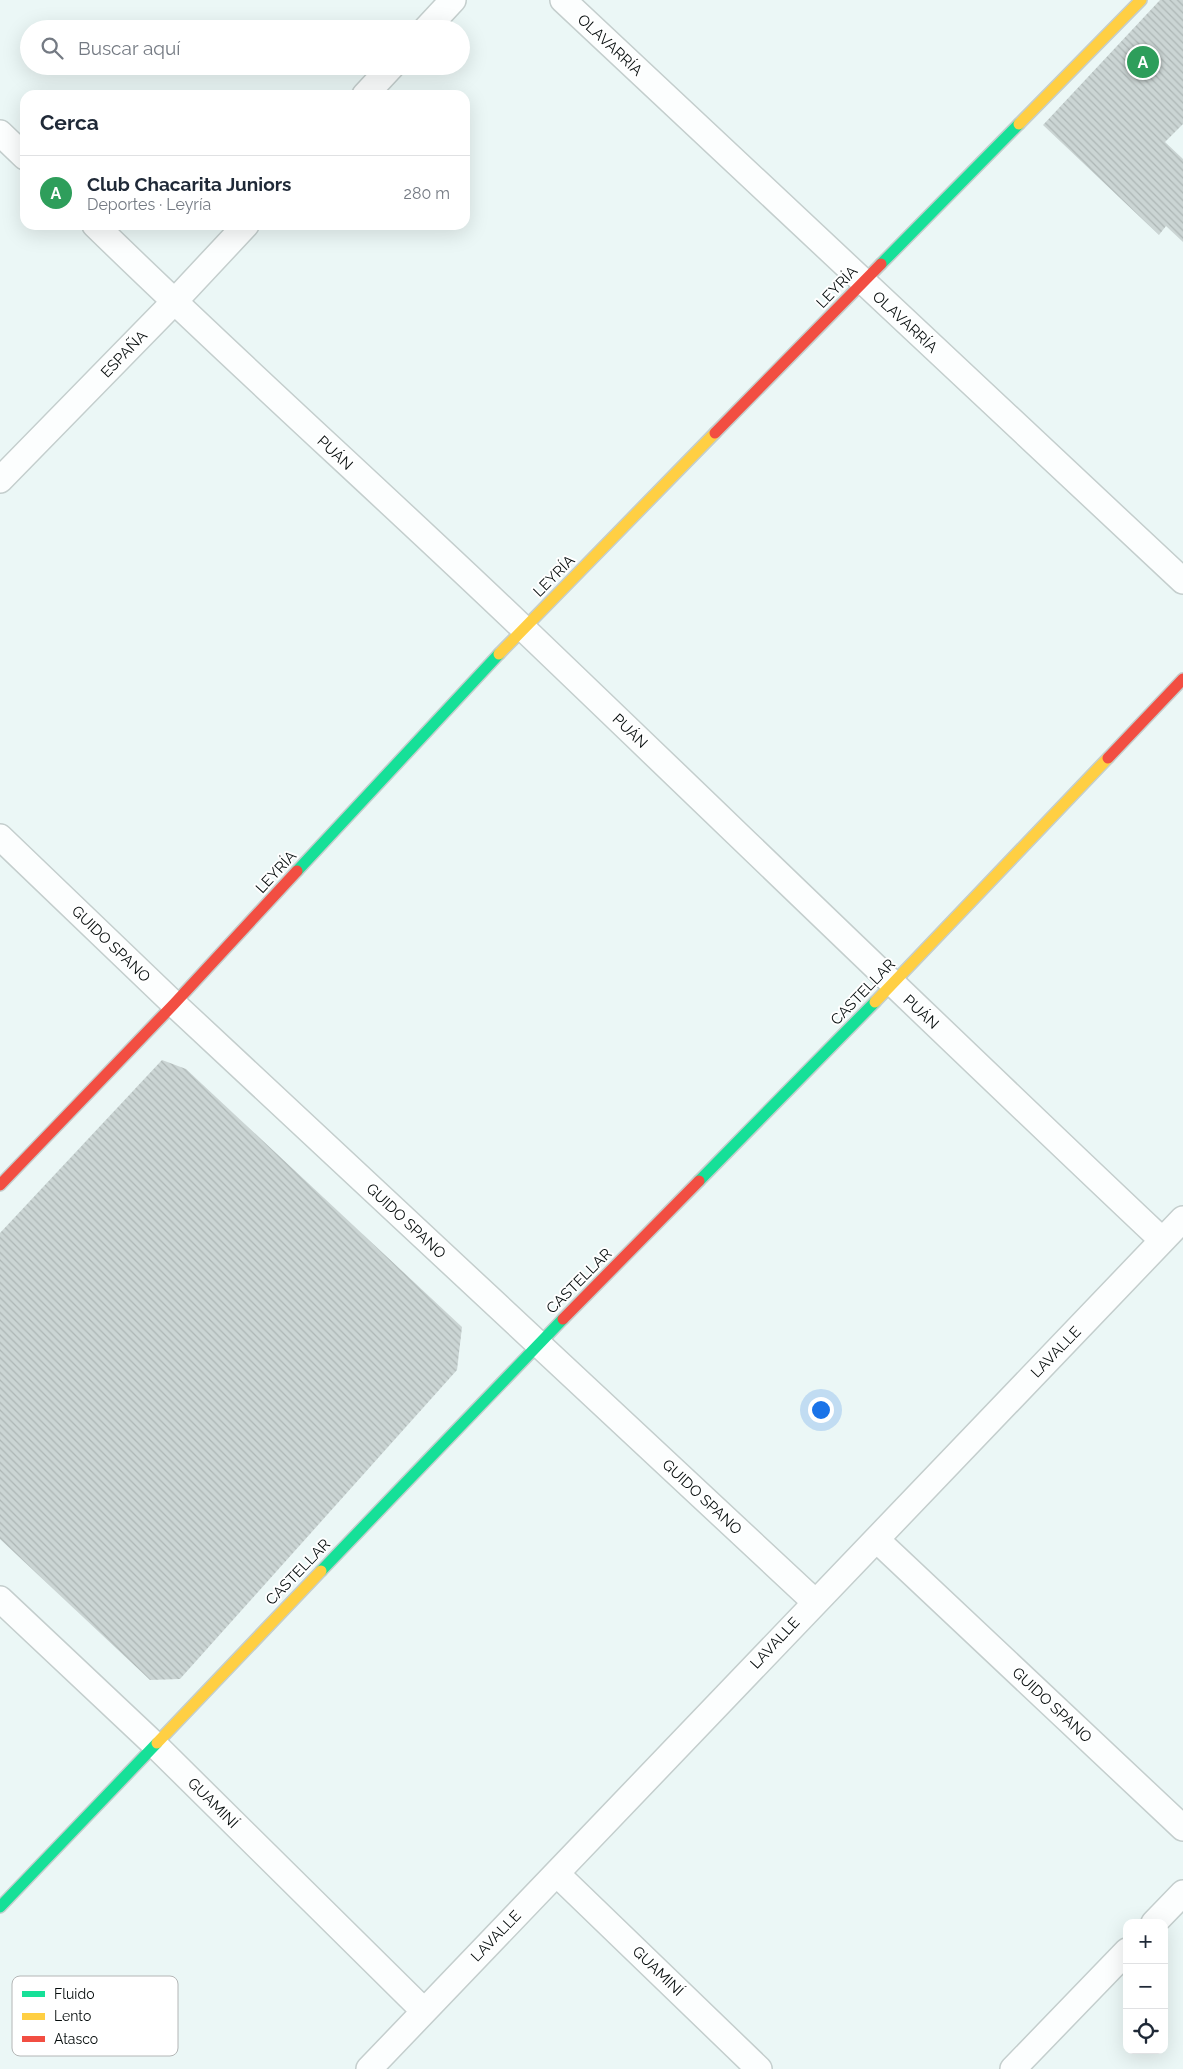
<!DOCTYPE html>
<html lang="es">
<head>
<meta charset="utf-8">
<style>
  :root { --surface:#fff; --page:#f2f2f3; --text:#1f2937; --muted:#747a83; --line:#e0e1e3; --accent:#db2777 }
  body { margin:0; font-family:Raleway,sans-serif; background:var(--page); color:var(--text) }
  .controls { position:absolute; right:15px; bottom:15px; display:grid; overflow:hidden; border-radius:10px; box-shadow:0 5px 20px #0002 }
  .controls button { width:45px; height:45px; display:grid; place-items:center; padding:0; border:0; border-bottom:1px solid var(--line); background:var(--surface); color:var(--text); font:25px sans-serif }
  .you { position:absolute; left:820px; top:1409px; width:18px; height:18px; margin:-12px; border:4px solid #fff; border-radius:50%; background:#1a73e8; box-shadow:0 0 0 8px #1a73e833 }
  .badge { display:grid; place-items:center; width:32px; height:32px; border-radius:50%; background:var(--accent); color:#fff; font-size:16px; font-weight:700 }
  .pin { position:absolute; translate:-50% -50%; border:2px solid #fff; box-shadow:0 1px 5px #0006 }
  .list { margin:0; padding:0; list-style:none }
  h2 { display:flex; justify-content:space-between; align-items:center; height:65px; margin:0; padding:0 20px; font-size:21px }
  h2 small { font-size:16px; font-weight:400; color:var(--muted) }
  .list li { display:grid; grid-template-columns:32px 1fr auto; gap:15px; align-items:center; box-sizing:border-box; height:75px; padding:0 20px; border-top:1px solid var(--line) }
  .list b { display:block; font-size:19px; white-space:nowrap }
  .list p { margin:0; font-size:16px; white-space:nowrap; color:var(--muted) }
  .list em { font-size:16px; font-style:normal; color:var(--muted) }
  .icon { flex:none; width:28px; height:28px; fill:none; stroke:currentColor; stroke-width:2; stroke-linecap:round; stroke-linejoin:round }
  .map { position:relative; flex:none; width:1183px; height:2069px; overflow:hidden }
  .search { position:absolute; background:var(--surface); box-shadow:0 5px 20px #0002; left:20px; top:20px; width:450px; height:55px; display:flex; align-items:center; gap:12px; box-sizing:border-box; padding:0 18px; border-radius:28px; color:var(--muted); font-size:19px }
  .panel { position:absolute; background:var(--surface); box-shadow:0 5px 20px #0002; left:20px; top:90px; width:450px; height:140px; border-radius:15px }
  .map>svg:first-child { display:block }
  .building { fill:url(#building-back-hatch) }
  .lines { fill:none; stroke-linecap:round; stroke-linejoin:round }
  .street-casing { stroke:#c4cecd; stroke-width:28 }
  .fast-casing { stroke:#c4cecd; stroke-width:14 }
  .slow-casing { stroke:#c4cecd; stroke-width:14 }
  .jam-casing { stroke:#c4cecd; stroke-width:14 }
  .street { stroke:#fcfefe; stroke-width:25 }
  .fast { stroke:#16e098; stroke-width:11 }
  .slow { stroke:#ffcf43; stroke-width:11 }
  .jam { stroke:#f24e42; stroke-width:11 }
  .labels { text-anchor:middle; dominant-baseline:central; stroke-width:4; stroke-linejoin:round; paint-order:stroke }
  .street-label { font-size:15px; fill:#060d0d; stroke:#fff }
  .key { fill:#fff; stroke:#b4b6b6; stroke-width:1 }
  .key-label { font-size:14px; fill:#060d0d }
</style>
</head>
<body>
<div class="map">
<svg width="1183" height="2069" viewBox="0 0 1183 2069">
  <defs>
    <pattern id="building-back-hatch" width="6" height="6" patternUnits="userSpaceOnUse" patternTransform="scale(1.25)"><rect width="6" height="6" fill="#cbd5d4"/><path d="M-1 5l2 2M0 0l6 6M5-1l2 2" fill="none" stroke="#adb6b5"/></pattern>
  </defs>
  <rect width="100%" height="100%" fill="#ebf7f6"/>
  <g class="building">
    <path d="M1160 0H1183V124L1165 142 1183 159V242L1166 226 1159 235 1043 125Z"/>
    <path d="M162 1060 186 1069 462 1327 457 1370 180 1679 150 1680 0 1539V1233Z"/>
  </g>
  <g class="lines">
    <defs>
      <g id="street">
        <path d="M563 0 1183 581"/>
        <path d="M426 29 453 0"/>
        <path d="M365 95 392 66"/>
        <path d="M0 133 25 157"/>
        <path d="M95 225C236 363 383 494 526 631 738 834 948 1038 1162 1240"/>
        <path d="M0 480 174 302 246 225"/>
        <path d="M0 837 174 1004 815 1602"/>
        <path d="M877 1540 1183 1828"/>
        <path d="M0 1599 154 1744 423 2010"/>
        <path d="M557 1874 759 2069"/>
        <path d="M1154 1923 1183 1893"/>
        <path d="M369 2069 1183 1219"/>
        <path d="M1013 2069 1127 1951"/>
      </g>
      <g id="fast">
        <path d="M881 264 1019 124"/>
        <path d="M297 871 499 654"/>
        <path d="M699 1181 875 1002"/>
        <path d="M321 1571 563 1319"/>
        <path d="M0 1907 157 1743"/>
      </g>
      <g id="slow">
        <path d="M1019 124 1141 0"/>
        <path d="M499 654 715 433"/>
        <path d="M875 1002 1108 758"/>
        <path d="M157 1743 321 1571"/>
      </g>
      <g id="jam">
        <path d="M715 433 881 264"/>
        <path d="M1108 758 1183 679"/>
        <path d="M0 1185 174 1004 297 871"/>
        <path d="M563 1319 699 1181"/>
      </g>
    </defs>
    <use href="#street" class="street-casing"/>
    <use href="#fast" class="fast-casing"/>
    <use href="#slow" class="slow-casing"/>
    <use href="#jam" class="jam-casing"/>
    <use href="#street" class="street"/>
    <use href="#fast" class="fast"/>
    <use href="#slow" class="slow"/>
    <use href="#jam" class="jam"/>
  </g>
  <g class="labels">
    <g class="street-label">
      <text transform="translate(610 45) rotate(43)">OLAVARRÍA</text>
      <text transform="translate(837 287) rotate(-46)">LEYRÍA</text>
      <text transform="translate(905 322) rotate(43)">OLAVARRÍA</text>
      <text transform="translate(124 354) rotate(-46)">ESPAÑA</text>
      <text transform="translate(335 453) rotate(43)">PUÁN</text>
      <text transform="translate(554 576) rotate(-45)">LEYRÍA</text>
      <text transform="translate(630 731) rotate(44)">PUÁN</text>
      <text transform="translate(276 872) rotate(-47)">LEYRÍA</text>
      <text transform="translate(111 944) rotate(44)">GUIDO SPANO</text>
      <text transform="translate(863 992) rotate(-46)">CASTELLAR</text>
      <text transform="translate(921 1012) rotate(43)">PUÁN</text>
      <text transform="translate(406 1221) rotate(43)">GUIDO SPANO</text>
      <text transform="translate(579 1281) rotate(-45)">CASTELLAR</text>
      <text transform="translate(1056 1352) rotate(-46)">LAVALLE</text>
      <text transform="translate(702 1497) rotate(43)">GUIDO SPANO</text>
      <text transform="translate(298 1572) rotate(-46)">CASTELLAR</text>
      <text transform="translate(775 1643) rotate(-47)">LAVALLE</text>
      <text transform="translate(1052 1705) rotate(43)">GUIDO SPANO</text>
      <text transform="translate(213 1803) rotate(45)">GUAMINÍ</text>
      <text transform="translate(496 1936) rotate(-46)">LAVALLE</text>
      <text transform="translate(658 1971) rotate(44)">GUAMINÍ</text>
    </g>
  </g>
  <rect x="12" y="1976" width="166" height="80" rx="8" class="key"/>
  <rect x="22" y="1991" width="23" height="6" fill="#16e098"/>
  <rect x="22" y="2013" width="23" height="7" fill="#ffcf43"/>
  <rect x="22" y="2036" width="23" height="6" fill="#f24e42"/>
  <g class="key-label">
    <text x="54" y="1999">Fluido</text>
    <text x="54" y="2021">Lento</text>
    <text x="54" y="2044">Atasco</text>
  </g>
</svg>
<div class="controls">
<button>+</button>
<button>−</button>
<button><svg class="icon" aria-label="locate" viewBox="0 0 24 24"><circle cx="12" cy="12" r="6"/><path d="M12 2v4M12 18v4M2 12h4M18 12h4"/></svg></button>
</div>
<div class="you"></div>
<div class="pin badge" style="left:1143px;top:62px;background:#2e9e5b">A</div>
<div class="search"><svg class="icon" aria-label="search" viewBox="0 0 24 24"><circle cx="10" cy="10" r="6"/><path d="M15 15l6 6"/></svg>Buscar aquí</div>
<section class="panel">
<h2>Cerca<small></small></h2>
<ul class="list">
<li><span class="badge" style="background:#2e9e5b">A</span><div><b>Club Chacarita Juniors</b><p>Deportes · Leyría</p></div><em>280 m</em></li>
</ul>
</section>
</div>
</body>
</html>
